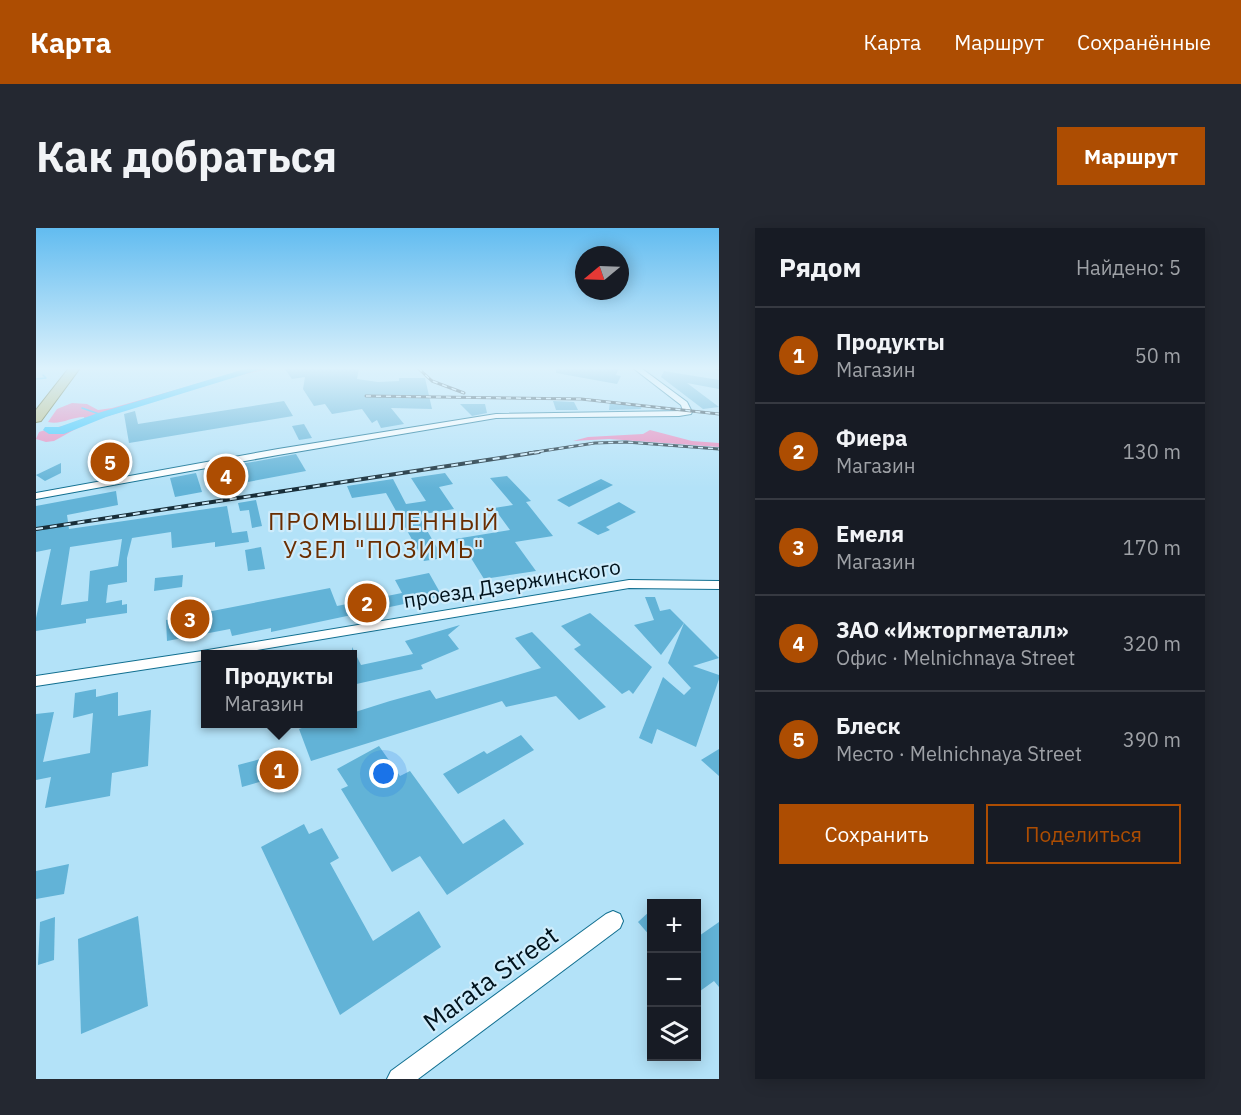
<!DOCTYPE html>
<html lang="ru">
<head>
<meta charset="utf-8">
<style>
  :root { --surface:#171b24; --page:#242831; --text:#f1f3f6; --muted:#9ea1a6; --line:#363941; --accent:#ad4d02 }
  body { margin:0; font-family:"IBM Plex Sans",sans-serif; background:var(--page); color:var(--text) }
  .controls { position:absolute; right:18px; bottom:18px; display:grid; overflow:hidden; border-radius:0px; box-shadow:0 3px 15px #0003 }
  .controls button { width:54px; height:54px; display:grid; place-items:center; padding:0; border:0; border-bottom:2px solid var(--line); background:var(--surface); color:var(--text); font:30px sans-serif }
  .compass { position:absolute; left:539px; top:18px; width:54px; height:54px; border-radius:50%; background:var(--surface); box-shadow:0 3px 15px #0003; rotate:251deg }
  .you { position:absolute; left:348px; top:546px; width:21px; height:21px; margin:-15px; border:4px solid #fff; border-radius:50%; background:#1a73e8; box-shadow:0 0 0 9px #1a73e833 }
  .badge { display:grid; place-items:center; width:39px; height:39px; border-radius:50%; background:var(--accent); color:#fff; font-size:20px; font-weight:700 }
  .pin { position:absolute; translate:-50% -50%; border:3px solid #fff; box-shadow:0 2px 6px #0006 }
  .popup { position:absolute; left:165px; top:422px; width:156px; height:78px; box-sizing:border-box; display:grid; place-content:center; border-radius:0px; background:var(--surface); filter:drop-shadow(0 2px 4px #0005); font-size:20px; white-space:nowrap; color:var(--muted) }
  .popup b { font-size:22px; color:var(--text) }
  .popup::after { content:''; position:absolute; left:50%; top:100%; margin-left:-12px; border:12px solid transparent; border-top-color:var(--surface) }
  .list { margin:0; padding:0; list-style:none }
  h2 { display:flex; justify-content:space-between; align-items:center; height:78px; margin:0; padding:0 24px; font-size:26px }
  h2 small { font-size:20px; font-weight:400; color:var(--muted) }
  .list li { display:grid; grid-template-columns:39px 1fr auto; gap:18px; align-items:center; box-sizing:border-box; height:96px; padding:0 24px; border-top:2px solid var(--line) }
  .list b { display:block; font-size:22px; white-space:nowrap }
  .list p { margin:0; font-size:20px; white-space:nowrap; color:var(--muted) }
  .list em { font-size:20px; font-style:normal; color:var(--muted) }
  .actions { display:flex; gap:12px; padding:18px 24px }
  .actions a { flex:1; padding:14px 0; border:2px solid var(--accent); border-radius:0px; text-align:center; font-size:21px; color:var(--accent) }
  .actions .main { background:var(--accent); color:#fff }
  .icon { flex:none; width:33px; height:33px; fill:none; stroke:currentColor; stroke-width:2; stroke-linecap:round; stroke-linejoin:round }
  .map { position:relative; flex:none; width:683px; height:851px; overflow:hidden; border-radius:0px }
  header { display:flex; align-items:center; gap:36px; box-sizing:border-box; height:84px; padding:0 30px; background:var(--accent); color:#fff }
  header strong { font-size:28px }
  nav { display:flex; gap:33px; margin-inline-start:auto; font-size:21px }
  .intro { display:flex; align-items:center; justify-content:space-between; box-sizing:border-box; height:144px; padding:0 36px }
  h1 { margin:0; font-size:42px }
  .button { padding:15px 27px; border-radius:0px; background:var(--accent); color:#fff; font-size:21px; font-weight:700 }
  main { display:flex; gap:36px; padding:0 36px }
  aside { flex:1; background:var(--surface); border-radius:0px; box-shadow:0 3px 15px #0003 }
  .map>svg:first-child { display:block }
  .forest { fill:#ec87bb }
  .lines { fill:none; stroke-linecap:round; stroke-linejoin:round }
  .stream { stroke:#3ac7fc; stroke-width:1.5 }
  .river { fill:#3ac7fc; fill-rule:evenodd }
  .building { fill:#62b3d7; fill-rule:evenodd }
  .minor-casing { stroke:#116f90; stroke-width:2 }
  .primary-casing { stroke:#5d6324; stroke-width:2 }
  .minor { fill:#fff; fill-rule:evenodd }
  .primary { fill:#bcbb7e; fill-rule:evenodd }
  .rail-far1-casing { stroke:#182e39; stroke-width:3 }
  .rail-casing { stroke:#182e39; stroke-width:4 }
  .rail-far1 { stroke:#ceecfb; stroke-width:1.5; stroke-dasharray:5; stroke-linecap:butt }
  .rail { stroke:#ceecfb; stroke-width:2; stroke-dasharray:7; stroke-linecap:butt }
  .labels { text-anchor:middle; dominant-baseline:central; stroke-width:4.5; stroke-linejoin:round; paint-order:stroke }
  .street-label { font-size:21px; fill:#00121c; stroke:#ceecfb }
  .quarter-label { font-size:24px; letter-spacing:1.5px; fill:#692d01; stroke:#ceecfb }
  .near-street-label { font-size:26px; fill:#00121c; stroke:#ceecfb }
</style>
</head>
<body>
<header>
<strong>Карта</strong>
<nav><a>Карта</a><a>Маршрут</a><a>Сохранённые</a></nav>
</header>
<div class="intro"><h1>Как добраться</h1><a class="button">Маршрут</a></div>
<main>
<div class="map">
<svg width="683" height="851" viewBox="0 0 683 851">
  <rect width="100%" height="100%" fill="#b3e2f8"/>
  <g class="forest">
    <path d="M217 140H236L180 153 69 189 47 197 18 213 10 214 0 211 3 204 9 202 48 193V189C35 189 25 197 12 194L21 181 36 175 51 176 62 182 76 180Z"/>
    <path d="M614 202 656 213 683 215V219L573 211 537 213 552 209 607 206Z"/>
  </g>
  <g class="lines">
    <g class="stream">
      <path d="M0 151 10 150 7 147"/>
      <path d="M46 180 66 187"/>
    </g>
    <path class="river" d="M212 140H229L70 189 28 206H13L7 202 9 199H23L62 185Z"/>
  </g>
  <g class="building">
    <path d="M248 140H323L321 151 342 154 363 153V150H389L396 181 355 180 368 196 345 200 341 192 336 195 326 181 296 186 289 176 278 178 267 161 269 149 256 151Z"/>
    <path d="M520 140H583L580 147 585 148 581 156 520 145Z"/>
    <path d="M628 143 683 152V161L651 155 683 179 667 181 625 149Z"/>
    <path d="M248 173 257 188 93 215 88 186 99 183 102 196Z"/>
    <path d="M517 173 538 174 542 182H520Z"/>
    <path d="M574 173 606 177 605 181 573 182Z"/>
    <path d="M424 176H449L451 185 436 188Z"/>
    <path d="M268 196 276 210 263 212 256 198Z"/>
    <path d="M260 226 270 243 212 254 205 236Z"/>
    <path d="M25 235V245L9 253 0 247Z"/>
    <path d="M160 245 166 264 139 269 134 250Z"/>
    <path d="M409 245 417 256 403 259 418 281 382 287 407 330 388 333 350 265 316 270 311 258 357 251 370 276 390 273 375 250Z"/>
    <path d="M471 248 495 273 490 274 517 308 479 314 500 343 448 351 430 322 426 323 419 311 474 302 458 280 477 277 454 250Z"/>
    <path d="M565 251 577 257 533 279 521 272Z"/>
    <path d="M80 263 82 277 31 287 33 301 191 278 196 305 211 303 213 314 179 319V314L136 320 135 304 96 310 91 330V354L72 357 70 375 86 372V377L91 376V385L50 391V395L0 403V390L15 321 0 324V278ZM86 311 82 338 54 343 52 373 25 377 34 319Z"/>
    <path d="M220 272 226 298 216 300 213 282 204 283 202 275Z"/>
    <path d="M583 274 600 284 570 299 574 302 562 307 541 295Z"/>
    <path d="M225 319 229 341 212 343 209 322Z"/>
    <path d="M393 345 406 368 235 404V400L196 408 194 401 131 413 130 392 294 360 301 378 366 365 359 352Z"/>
    <path d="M147 347 146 359 118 363 119 350Z"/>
    <path d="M609 369H619L624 383 634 381 648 395 625 427 598 397 618 392Z"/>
    <path d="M554 385 616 439 597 466 593 462 586 466 538 421 545 417 525 398Z"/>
    <path d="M648 395 683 430 657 438 683 447V451L660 519 621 501 616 516 603 510 627 449 648 467 655 460 632 435Z"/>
    <path d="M424 397 412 407 423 421 385 437 387 441 316 457V419L325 437 377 426 369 413Z"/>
    <path d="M496 404 570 479 543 492 520 468 470 479 466 473 275 533 263 501 281 495H316V485L354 473 394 462 400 471 505 440 479 410Z"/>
    <path d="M60 461V469L82 464V488L115 482 112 538 76 545 74 568 9 580 15 549 0 552V486L18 484 7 534 54 525 57 485 37 490 39 465Z"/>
    <path d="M485 507 498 522 422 566 407 546 448 523 451 526Z"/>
    <path d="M343 518 364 548 374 543 427 616 468 591 488 616 411 667 384 628 356 644 305 561 312 558 301 541Z"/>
    <path d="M683 521V548L665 532Z"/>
    <path d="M254 523 259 544 206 559 202 537Z"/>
    <path d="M268 596 273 606 286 600 303 630 294 635 337 713 383 683 405 719 304 787 225 619Z"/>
    <path d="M33 636 28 666 0 671V643Z"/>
    <path d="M615 682V709L602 694Z"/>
    <path d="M102 688 112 778 45 806 42 711Z"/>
    <path d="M19 689 18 732 2 737 4 694Z"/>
    <path d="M683 694V759L678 753 660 766V710Z"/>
  </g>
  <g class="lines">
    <defs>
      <g id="minor">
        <path d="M597 140H605L651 174 656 184 655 186 643 188 460 190 242 227 0 271V265L242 221 460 186 647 183 645 177Z"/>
        <path d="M593 352 683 353V361L593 360 197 426H170V432L0 458V448L166 423Z"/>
        <path d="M577 683 584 686 587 693 584 700 382 851H351L355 843 570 686Z"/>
      </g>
      <path id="primary" d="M33 140H44L5 193 0 194V182Z"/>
    </defs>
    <use href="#minor" class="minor-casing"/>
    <use href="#primary" class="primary-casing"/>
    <use href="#minor" class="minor"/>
    <use href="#primary" class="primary"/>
    <defs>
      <g id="rail-far1">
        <path d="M382 140 396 153 428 165"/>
        <path d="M680 140 683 141"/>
        <path d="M330 168 545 171 683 186"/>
        <path d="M493 225 559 215 590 214 683 221"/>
      </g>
      <path id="rail" d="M0 301 503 224"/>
    </defs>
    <use href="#rail-far1" class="rail-far1-casing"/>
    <use href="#rail" class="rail-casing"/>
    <use href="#rail-far1" class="rail-far1"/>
    <use href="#rail" class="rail"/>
  </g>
  <linearGradient id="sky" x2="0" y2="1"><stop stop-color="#62bcf0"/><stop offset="0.54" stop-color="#ddf2fc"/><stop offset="1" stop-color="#ddf2fc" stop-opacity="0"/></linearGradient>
  <rect width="683" height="260" fill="url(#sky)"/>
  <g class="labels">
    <g class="street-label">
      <text transform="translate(476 355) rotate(-9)">проезд Дзержинского</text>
    </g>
    <g class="quarter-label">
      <text x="348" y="293">ПРОМЫШЛЕННЫЙ<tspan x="348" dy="28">УЗЕЛ "ПОЗИМЬ"</tspan></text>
    </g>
    <g class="near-street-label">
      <text transform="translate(454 750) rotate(-36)">Marata Street</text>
    </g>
  </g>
</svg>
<div class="controls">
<button>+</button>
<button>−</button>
<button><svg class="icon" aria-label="layers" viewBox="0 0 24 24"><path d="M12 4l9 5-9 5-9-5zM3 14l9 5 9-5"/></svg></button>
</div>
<svg class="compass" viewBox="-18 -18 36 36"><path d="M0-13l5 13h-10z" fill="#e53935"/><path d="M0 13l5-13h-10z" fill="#9ea1a6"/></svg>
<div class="you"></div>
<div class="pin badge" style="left:243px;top:542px">1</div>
<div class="popup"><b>Продукты</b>Магазин</div>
<div class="pin badge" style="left:331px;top:375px">2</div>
<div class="pin badge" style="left:154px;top:391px">3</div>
<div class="pin badge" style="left:190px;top:248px">4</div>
<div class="pin badge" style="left:74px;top:234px">5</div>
</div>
<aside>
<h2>Рядом<small>Найдено: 5</small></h2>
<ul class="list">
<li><span class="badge">1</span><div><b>Продукты</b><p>Магазин</p></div><em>50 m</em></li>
<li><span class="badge">2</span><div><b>Фиера</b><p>Магазин</p></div><em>130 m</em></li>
<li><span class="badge">3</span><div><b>Емеля</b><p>Магазин</p></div><em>170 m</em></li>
<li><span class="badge">4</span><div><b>ЗАО «Ижторгметалл»</b><p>Офис · Melnichnaya Street</p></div><em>320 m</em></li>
<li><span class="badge">5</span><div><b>Блеск</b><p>Место · Melnichnaya Street</p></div><em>390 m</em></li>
</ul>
<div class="actions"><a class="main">Сохранить</a><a>Поделиться</a></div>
</aside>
</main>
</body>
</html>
